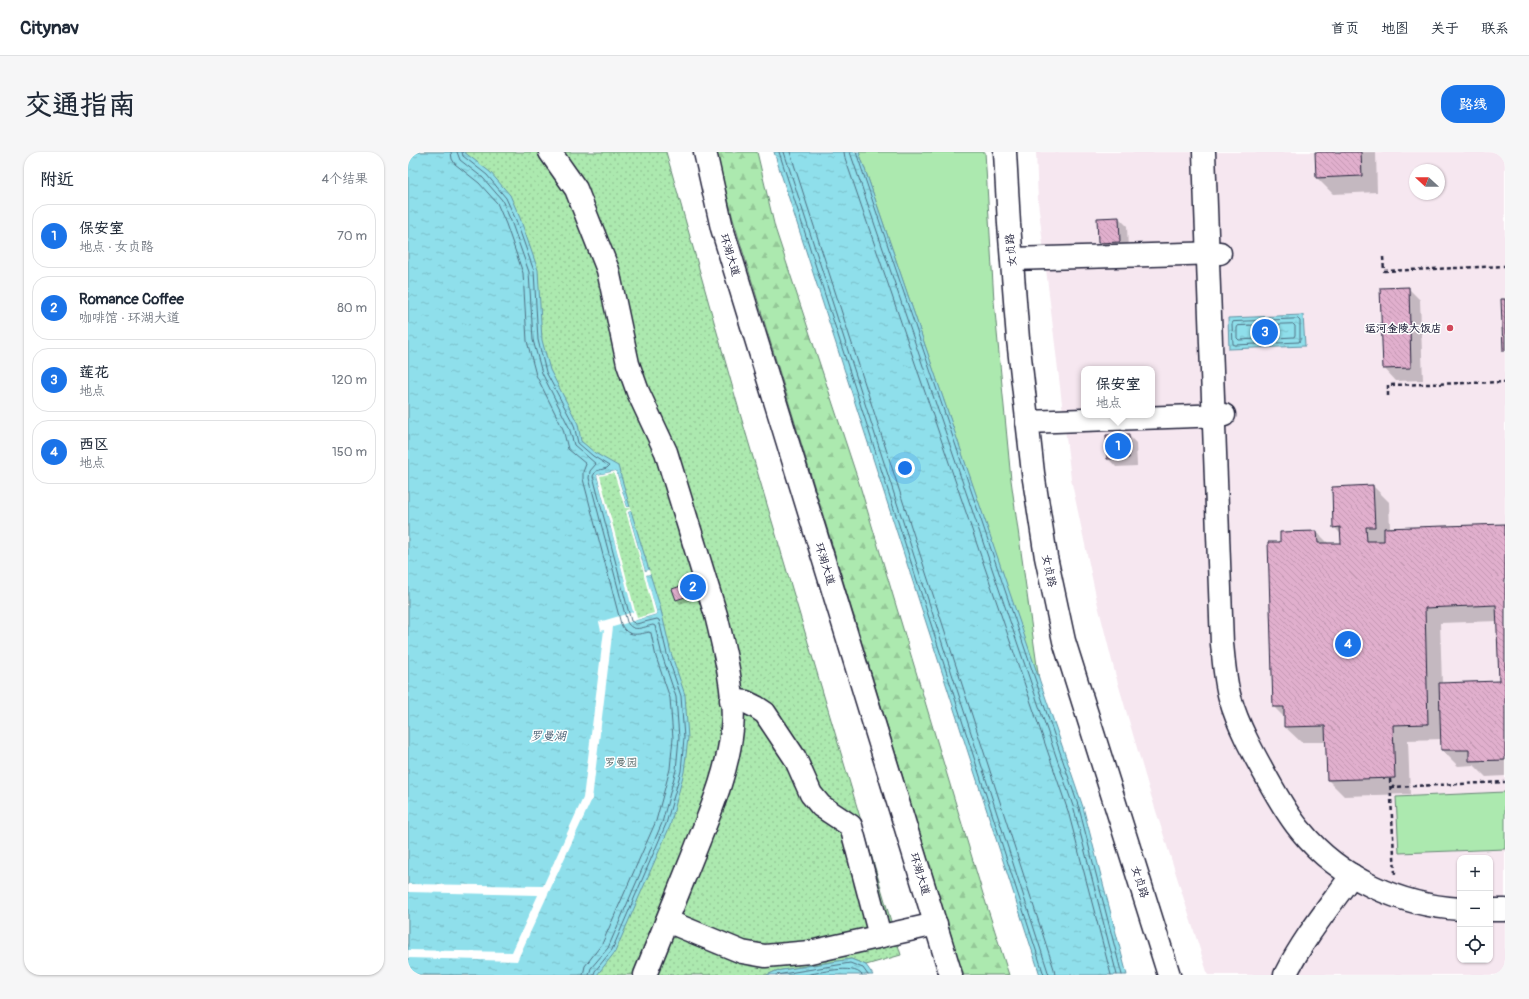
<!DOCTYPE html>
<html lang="zh">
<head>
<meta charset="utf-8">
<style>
  :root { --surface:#fff; --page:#f6f6f7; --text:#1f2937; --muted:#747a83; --line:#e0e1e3; --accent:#1a73e8 }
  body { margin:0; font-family:Pangolin,"LXGW WenKai TC",sans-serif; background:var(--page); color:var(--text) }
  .controls { position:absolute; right:12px; bottom:12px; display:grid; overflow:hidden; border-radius:8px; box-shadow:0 1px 3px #0004 }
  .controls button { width:36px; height:36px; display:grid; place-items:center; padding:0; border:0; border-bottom:1px solid var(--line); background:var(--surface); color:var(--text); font:20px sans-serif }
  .compass { position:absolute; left:1001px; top:12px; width:36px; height:36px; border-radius:50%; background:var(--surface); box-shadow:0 1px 3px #0004; rotate:291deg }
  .you { position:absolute; left:497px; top:316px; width:14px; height:14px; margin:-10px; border:3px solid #fff; border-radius:50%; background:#1a73e8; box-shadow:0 0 0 6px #1a73e833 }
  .badge { display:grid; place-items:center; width:26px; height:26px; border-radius:50%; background:var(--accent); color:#fff; font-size:13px; font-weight:700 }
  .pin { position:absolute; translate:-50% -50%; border:2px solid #fff; box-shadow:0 1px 4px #0006 }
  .popup { position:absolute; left:673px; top:214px; width:74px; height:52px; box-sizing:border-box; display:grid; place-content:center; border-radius:8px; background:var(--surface); filter:drop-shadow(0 1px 3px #0005); font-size:13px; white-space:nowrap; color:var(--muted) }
  .popup b { font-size:15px; color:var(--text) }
  .popup::after { content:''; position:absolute; left:50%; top:100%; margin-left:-8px; border:8px solid transparent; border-top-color:var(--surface) }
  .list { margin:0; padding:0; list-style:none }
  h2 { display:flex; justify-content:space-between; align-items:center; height:52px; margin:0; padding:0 16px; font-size:17px }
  h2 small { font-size:13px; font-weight:400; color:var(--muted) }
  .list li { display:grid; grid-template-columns:26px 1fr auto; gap:12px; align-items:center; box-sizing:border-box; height:64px; margin:0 8px 8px; padding:0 8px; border:1px solid var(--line); border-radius:16px }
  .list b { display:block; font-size:15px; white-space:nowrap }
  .list p { margin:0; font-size:13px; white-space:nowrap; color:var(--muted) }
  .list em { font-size:13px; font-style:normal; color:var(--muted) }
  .icon { flex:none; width:22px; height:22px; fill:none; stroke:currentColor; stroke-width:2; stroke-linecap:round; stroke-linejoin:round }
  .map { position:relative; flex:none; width:1097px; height:823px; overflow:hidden; border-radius:16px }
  header { display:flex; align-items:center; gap:24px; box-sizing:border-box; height:56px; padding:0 20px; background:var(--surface); border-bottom:1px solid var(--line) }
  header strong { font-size:19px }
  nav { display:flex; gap:22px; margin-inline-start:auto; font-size:14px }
  .intro { display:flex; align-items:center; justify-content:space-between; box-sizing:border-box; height:96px; padding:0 24px }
  h1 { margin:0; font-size:28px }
  .button { padding:10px 18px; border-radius:16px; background:var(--accent); color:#fff; font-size:14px; font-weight:700 }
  main { display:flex; gap:24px; padding:0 24px }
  aside { flex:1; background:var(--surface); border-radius:16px; box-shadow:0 1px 3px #0004 }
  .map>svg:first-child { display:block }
  .built { fill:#f6e7f0; fill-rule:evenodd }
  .green { fill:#ace9af; stroke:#678675 }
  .forest { fill:url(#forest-firs); stroke:#678675 }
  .park { fill:url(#park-dots); stroke:#678675 }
  .water { fill:url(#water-ripples); stroke:#6393a5 }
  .pier { fill:#fff }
  .shadow { fill:#0003; fill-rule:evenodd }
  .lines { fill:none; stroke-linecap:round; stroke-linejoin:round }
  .shore { stroke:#4e6e81; stroke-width:1 }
  .building { fill:url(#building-back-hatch); stroke:#22223b }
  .minor-casing { stroke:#22223b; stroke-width:25 }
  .major-casing { stroke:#22223b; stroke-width:25 }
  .path { stroke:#22223b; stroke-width:2.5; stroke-dasharray:4 3; stroke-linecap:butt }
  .minor { stroke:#fff; stroke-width:22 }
  .major { stroke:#fff; stroke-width:22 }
  .poi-dot { fill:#d1495b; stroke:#fff; stroke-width:1.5 }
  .labels { text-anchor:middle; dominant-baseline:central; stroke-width:3; stroke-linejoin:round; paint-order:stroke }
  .street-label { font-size:11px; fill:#22223b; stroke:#fff }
  .poi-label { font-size:11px; font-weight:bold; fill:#22223b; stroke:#fff; text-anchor:end }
  .park-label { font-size:11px; fill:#4b5e5e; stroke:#fff }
  .water-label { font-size:12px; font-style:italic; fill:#435b70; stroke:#fff }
</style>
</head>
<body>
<header>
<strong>Citynav</strong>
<nav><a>首页</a><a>地图</a><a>关于</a><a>联系</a></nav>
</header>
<div class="intro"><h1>交通指南</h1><a class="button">路线</a></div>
<main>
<aside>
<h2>附近<small>4个结果</small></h2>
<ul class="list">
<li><span class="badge">1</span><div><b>保安室</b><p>地点 · 女贞路</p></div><em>70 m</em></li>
<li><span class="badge">2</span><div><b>Romance Coffee</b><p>咖啡馆 · 环湖大道</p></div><em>80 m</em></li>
<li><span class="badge">3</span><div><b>莲花</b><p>地点</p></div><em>120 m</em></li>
<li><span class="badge">4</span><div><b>西区</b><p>地点</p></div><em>150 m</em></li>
</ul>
</aside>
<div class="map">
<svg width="1097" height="823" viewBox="0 0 1097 823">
  <defs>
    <pattern id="forest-firs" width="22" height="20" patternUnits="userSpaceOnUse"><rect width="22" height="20" fill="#ace9af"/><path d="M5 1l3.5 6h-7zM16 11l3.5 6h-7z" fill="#94c897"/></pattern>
    <pattern id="park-dots" width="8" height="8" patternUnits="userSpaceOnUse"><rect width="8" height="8" fill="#ace9af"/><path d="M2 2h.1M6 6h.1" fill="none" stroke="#94c897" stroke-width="1.8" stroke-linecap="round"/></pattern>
    <pattern id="water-ripples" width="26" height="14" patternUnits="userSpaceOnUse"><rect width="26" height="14" fill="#8fdfeb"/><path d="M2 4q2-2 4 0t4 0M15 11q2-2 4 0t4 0" fill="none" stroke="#7bbfca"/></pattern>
    <pattern id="building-back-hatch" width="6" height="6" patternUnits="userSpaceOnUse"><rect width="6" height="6" fill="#e1afcd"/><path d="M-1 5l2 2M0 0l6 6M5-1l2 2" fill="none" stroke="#c196b1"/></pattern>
  </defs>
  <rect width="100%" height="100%" fill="#fff"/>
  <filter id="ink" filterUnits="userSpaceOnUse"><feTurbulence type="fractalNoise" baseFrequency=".025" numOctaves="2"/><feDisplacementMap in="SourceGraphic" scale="8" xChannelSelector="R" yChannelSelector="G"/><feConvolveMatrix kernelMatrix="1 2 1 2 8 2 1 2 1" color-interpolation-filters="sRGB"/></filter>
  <g filter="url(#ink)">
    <path class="built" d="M628 0H1097V823H800L741 637 707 521 689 449 663 327 630 50ZM1007 18H1031V42H1007ZM676 217H744V263H676ZM1052 706H1082V808H1052Z"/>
    <g class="green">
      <path d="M451 0H577L586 149 603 328 631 528Z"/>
      <path d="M1097 640V697L991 701 988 645Z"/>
    </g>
    <path class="forest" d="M308 0H349L367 76 452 334 575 742 601 823H555L325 67Z"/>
    <path class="park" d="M0 0H258L333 265 493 803 458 813 443 807 368 819 359 823H0Z"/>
    <g class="water">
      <path d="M0 0H56L82 20 102 43 112 66 130 118 134 188 142 218 170 272 173 289 187 301 210 314 222 355H219L208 319 189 323 228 468 249 462 237 423 242 422 252 454 263 501 277 543 280 586 276 620 262 674 207 800 189 823H0Z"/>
      <path d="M366 0H451L675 655 719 823H632Z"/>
      <path d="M895 163 897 194 821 197 820 166Z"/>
      <path d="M223 359 241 418 237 419 220 360Z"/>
      <path d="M443 807 458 813 465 823H359L368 819Z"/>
    </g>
    <path class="pier" d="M208 319 219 355H222L223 356H217L206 321 192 324 229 466 246 461 236 424V421L218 360 219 358 223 357V359L220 360 237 419 241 418 242 422 238 423 249 462 205 475 184 647 109 809 0 806V798L104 800 130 743 0 740V732L135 734 175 646 196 478 193 479 191 470 225 460 189 323Z"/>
    <g class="shadow">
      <path d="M908 0H968L969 40 925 42 909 26Z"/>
      <path d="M711 66 719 74 720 98 699 99 691 90Z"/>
      <path d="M1000 136 1012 148 1015 228 988 229 976 216Z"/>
      <path d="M720 283 728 291 729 314 708 315 700 306Z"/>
      <path d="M965 334 981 350 982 377 1097 373V624L1078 625 1066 613 1050 614 1034 598V587L1000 588 1002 642 936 644 920 628 919 590H893L877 575V566L866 555 873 391 909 380 921 392 934 391V383L926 375 925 336ZM1090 469 1092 530 1034 532 1032 471Z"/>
      <path d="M295 433 298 443 272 452 269 448Z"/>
    </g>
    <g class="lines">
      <g class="shore">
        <path d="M43 0 44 7 47 12 71 31 89 51 98 72 115 121 119 189 128 223 155 277 160 297 178 312 175 320V327L213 472C219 485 229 483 241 480L243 481 248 505 262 546 265 586 262 617 248 669 194 792 177 814 175 823"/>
        <path d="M49 0 52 8 75 26 94 48 103 69 121 120 125 188 134 221 161 275 166 293 188 312 182 319 181 326 219 470C225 481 235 475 245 473L247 474 254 503 268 545 271 586 268 618 254 671 200 796 183 816 181 823"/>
        <path d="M54 0 55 4 79 23 98 46 108 68 126 119 130 188 138 220 166 273 170 291 185 304 201 314 199 316 188 319 185 324 223 469 228 472 249 467 251 468 259 502 273 544 276 586 273 619 258 672 204 798 187 819 186 823"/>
        <path d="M371 0 636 823"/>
        <path d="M376 0 641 823"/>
        <path d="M382 0 646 817 647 823"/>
        <path d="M436 0 437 6 660 659 703 823"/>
        <path d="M442 0 666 657 709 823"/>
        <path d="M448 0 671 656 714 823"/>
        <path d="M890 167 892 169V188L891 190 827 193 825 192 824 172 825 170Z"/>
        <path d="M885 172 887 174V183L886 185 831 188 829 186V176L830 174Z"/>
        <path d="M368 823 442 811 455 816 460 823"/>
        <path d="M397 823C411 821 445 811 454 823"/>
      </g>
    </g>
    <g class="building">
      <path d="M907 0H953L954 24 908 26Z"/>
      <path d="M711 65 712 90 690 91 689 66Z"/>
      <path d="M1001 135 1003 216 975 217 972 136Z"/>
      <path d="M1093 147H1097V199H1095Z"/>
      <path d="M721 282V306L699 307 698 283Z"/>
      <path d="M965 333 967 375H958L959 389H976V376L1097 372V608L1061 609V598H1033L1031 531 1091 529 1088 453 1017 456 1020 572 985 573 987 626 919 628 917 574 876 575V555H865L860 390H872V380L909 379 910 391H933L932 375 925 376 924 335Z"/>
      <path d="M291 428 295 439 268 448 264 437Z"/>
    </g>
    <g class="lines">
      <defs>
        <g id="minor">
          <path d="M142 0 168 37 200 118 220 212 230 240 258 300 308 463C316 496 328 544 324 577 320 619 303 658 288 696 271 738 254 781 237 823"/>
          <path d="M597 0 601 72 610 187 625 321 638 405 656 489 761 823"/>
          <path d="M796 0 814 492C816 510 817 529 822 546 830 574 845 601 859 626 869 644 880 664 893 679 932 727 992 753 1052 757"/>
          <path d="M604 107 812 101"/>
          <path d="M619 270 816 263"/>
          <path d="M323 548 338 550 348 555 357 561 387 606 403 642 413 654 443 674 472 784"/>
          <path d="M1082 758H1097"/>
          <path d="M259 769 334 800 357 804 402 800 528 772"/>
          <path d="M877 823C895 787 921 755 944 723"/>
        </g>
        <path id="major" d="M297 0 314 76 543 823"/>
      </defs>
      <use href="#minor" class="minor-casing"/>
      <use href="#major" class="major-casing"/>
      <g class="path">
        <path d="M975 105 976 119 1097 114"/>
        <path d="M980 244V233L1097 230"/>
        <path d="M982 627 987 722"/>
        <path d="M983 635 1097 630"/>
      </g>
      <use href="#minor" class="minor"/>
      <use href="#major" class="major"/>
    </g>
  </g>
  <circle class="poi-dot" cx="1042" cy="176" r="4"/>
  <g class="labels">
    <g class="street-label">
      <text transform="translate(603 98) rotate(-95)">女贞路</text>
      <text transform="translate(322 103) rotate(73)">环湖大道</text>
      <text transform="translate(417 412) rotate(73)">环湖大道</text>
      <text transform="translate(641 419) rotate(78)">女贞路</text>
      <text transform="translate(512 722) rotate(73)">环湖大道</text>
      <text transform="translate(732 730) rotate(72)">女贞路</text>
    </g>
    <g class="poi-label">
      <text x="1034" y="176">运河金陵大饭店</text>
    </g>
    <g class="park-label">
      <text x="213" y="610">罗曼园</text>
    </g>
    <g class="water-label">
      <text x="140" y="584">罗曼湖</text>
    </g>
  </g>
</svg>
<div class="controls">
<button>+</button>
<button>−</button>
<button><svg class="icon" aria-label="locate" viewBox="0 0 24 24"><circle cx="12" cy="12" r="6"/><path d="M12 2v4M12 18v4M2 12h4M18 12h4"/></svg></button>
</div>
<svg class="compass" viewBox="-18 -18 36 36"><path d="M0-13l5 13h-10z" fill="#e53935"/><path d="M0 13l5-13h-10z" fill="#747a83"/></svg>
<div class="you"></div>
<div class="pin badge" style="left:710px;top:294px">1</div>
<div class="popup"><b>保安室</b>地点</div>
<div class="pin badge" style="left:285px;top:435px">2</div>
<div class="pin badge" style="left:857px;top:180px">3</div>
<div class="pin badge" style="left:940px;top:492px">4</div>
</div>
</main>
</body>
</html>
